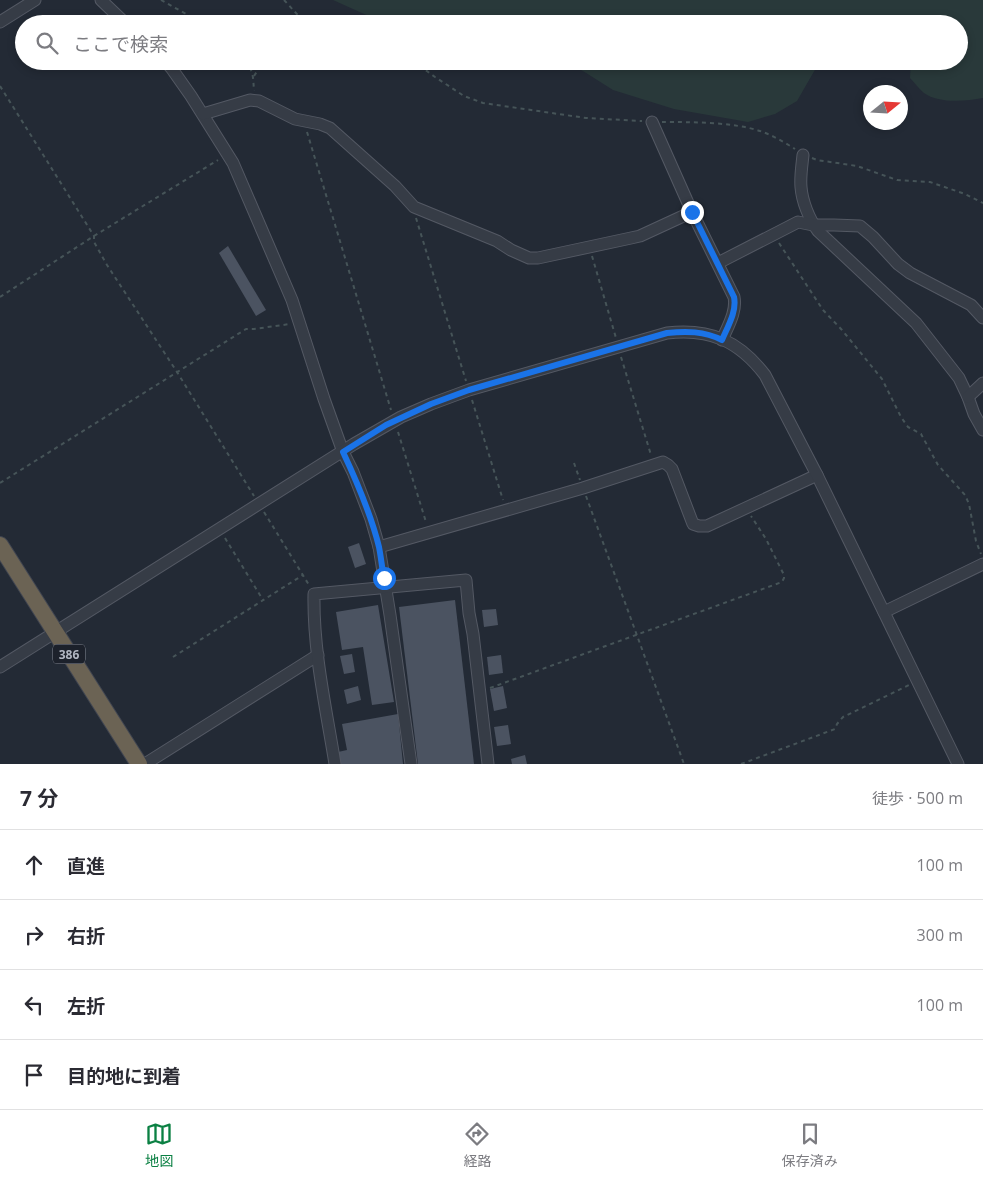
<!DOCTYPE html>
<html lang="ja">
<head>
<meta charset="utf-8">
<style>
  :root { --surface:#fff; --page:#f7f7f7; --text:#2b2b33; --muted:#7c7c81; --line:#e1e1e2; --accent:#0b8043 }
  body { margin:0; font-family:"Open Sans","Noto Sans JP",sans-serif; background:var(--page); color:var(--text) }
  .compass { position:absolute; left:863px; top:85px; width:45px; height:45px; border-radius:50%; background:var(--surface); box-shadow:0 2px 8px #0003; rotate:72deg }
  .stop { position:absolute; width:15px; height:15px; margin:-11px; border:4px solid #1a73e8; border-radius:50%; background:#fff }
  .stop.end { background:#1a73e8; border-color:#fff; box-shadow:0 1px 5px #0008 }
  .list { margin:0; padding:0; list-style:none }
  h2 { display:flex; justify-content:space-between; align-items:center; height:65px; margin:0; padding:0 20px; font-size:21px }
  h2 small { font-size:16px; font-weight:400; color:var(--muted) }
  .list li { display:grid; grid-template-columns:32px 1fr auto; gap:15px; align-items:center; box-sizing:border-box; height:70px; padding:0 20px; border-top:1px solid var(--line) }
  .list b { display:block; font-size:19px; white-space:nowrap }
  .list em { font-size:16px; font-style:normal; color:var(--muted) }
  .icon { flex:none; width:28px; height:28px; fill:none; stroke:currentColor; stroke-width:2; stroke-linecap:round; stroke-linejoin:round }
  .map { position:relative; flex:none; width:983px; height:764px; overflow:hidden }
  .search { position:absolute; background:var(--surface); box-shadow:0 2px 8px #0003; left:15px; right:15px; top:15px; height:55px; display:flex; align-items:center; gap:12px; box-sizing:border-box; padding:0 18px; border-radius:28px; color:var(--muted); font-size:19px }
  .sheet { height:345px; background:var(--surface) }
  nav { display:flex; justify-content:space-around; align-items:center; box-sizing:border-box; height:70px; border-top:1px solid var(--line); background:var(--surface); font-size:14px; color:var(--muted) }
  nav a { display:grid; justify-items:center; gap:2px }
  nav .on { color:var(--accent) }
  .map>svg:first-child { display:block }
  .green { fill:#29393a }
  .building { fill:#4b5361 }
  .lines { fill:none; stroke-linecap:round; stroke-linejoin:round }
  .minor-casing { stroke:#545964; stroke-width:13 }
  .highway-casing { stroke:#414651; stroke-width:18 }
  .path { stroke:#465458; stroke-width:2; stroke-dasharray:4 4; stroke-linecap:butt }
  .minor { stroke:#363c46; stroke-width:11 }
  .highway { stroke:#6b6354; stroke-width:16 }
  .route { stroke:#1a73e8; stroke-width:6 }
  .labels { text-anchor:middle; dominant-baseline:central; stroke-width:4.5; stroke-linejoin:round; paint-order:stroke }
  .shield { fill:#1c212b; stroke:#848995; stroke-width:1 }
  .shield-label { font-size:12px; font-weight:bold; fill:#b1b6c2 }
</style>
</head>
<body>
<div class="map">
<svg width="983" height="764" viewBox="0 0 983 764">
  <rect width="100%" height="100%" fill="#232a35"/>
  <g class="green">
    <path d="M333 0H983V98C966 101 939 104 924 93 919 89 914 82 910 78L911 61H959V24H900L888 16 872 17 860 24H390L373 18Z"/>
    <path d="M560 61H820L797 101 775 114 748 122 674 109 613 90 583 71 566 63Z"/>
  </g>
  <g class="building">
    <path d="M228 246 266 310 256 316 219 253Z"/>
    <path d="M359 543 366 564 355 568 348 547Z"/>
    <path d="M455 600 474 764H418L399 607Z"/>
    <path d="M378 605 394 702 372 705 363 647 342 650 336 612Z"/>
    <path d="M496 609 498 625 484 627 482 610Z"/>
    <path d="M352 654 355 672 344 674 340 656Z"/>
    <path d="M501 655 503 673 489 675 487 657Z"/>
    <path d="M358 686 361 700 347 704 344 690Z"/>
    <path d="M503 686 507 708 494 711 490 689Z"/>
    <path d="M398 714 403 764H340L338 752 347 750 342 724Z"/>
    <path d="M508 725 511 744 497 746 494 727Z"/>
    <path d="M525 755 527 764H512L511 759Z"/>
  </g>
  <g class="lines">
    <defs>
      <g id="minor">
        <path d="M101 0 126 24"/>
        <path d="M0 22 35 0"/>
        <path d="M165 61 172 69 191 96 233 163 292 300 324 399 343 452 353 472 371 519 379 547 390 615 411 764"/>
        <path d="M203 114 250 100 259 101 295 119 320 124 330 128 395 186 414 207 497 241 511 250 529 258H538L631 238 640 236 692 212"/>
        <path d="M652 122 692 212 734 297C737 311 728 326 722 340"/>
        <path d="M803 155C802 165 800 177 801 187 802 201 809 219 818 231L916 323 959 378 968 397 974 414 983 430"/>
        <path d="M718 263 798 222 813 225H834L860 226 873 237 898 264 910 273 971 305 983 318"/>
        <path d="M968 397 983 383"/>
        <path d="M379 547 583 488 663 462 668 465 672 469 693 524 699 526H707L817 475"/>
        <path d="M884 612 983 564"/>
        <path d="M0 667 354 444 401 417 431 404 469 390 667 333C710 328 739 341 765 375L817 475 958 764"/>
        <path d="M145 764 318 655"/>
        <path d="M335 764C326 708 313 651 314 594L466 580 469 613 473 634 488 764"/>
      </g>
      <path id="highway" d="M0 545 139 764"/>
    </defs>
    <use href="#minor" class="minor-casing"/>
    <use href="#highway" class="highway-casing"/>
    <g class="path">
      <path d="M161 0 204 24"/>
      <path d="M284 0 306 24"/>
      <path d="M291 24 297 15"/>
      <path d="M245 61C254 71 253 78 254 91"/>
      <path d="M413 61 435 77 464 96 483 103 586 118 642 121"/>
      <path d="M254 76 264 61"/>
      <path d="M0 86 94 236V242L107 265 177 372 254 496"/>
      <path d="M662 122C691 122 733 122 760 131 772 135 784 142 795 149"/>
      <path d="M307 132 391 410"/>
      <path d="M812 158 817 160 857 166 897 180 930 182 965 194 983 203"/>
      <path d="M416 218 466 381"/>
      <path d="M779 243 823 310 842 330 882 379 901 417 908 427 921 434 938 465 965 495 969 504 976 541 981 554"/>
      <path d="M592 256 616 338"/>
      <path d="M0 297 94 236 218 160"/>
      <path d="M621 357 651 455"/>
      <path d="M472 400 503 500"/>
      <path d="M398 432 426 522"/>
      <path d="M574 463 580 480"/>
      <path d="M0 483 246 329H254L290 324"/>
      <path d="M586 496 684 764"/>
      <path d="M264 512 309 585"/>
      <path d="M225 538 263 600"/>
      <path d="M173 657 303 575"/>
      <path d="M490 688 782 582 784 578V575L766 539 751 516"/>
      <path d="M741 764 835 729 837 724 843 717 909 685"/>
    </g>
    <use href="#minor" class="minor"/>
    <use href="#highway" class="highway"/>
  </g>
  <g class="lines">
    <path class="route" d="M384 578C382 568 381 557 379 547 371 514 357 482 343 452L386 425 431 404 469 390 667 333C686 331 704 331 722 340 728 326 737 311 734 297L692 212"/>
  </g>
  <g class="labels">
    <rect class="shield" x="53" y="644.5" width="32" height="19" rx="4"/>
    <g class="shield-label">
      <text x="69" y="654">386</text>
    </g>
  </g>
</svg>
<svg class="compass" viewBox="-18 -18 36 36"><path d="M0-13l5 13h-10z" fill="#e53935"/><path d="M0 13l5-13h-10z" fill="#7c7c81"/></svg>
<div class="stop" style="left:384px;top:578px"></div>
<div class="stop end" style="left:692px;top:212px"></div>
<div class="search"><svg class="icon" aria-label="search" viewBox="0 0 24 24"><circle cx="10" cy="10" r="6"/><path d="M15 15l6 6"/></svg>ここで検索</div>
</div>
<section class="sheet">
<h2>7 分<small>徒歩 · 500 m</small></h2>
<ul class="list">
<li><svg class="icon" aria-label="ahead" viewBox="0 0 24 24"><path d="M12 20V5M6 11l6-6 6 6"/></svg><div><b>直進</b></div><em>100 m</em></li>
<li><svg class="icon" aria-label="right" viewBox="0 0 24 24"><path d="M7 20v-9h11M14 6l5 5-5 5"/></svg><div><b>右折</b></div><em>300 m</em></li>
<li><svg class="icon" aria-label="left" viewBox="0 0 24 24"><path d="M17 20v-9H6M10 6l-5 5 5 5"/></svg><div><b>左折</b></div><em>100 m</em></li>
<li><svg class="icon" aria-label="arrive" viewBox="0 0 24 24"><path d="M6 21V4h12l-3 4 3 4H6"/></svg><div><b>目的地に到着</b></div></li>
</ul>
</section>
<nav>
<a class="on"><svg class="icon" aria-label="map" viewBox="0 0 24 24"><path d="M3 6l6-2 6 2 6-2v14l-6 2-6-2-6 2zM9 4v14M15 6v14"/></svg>地図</a>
<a><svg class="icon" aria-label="directions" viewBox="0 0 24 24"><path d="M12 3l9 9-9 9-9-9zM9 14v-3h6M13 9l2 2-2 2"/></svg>経路</a>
<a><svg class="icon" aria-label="saved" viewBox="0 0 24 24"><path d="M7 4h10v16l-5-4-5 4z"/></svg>保存済み</a>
</nav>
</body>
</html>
